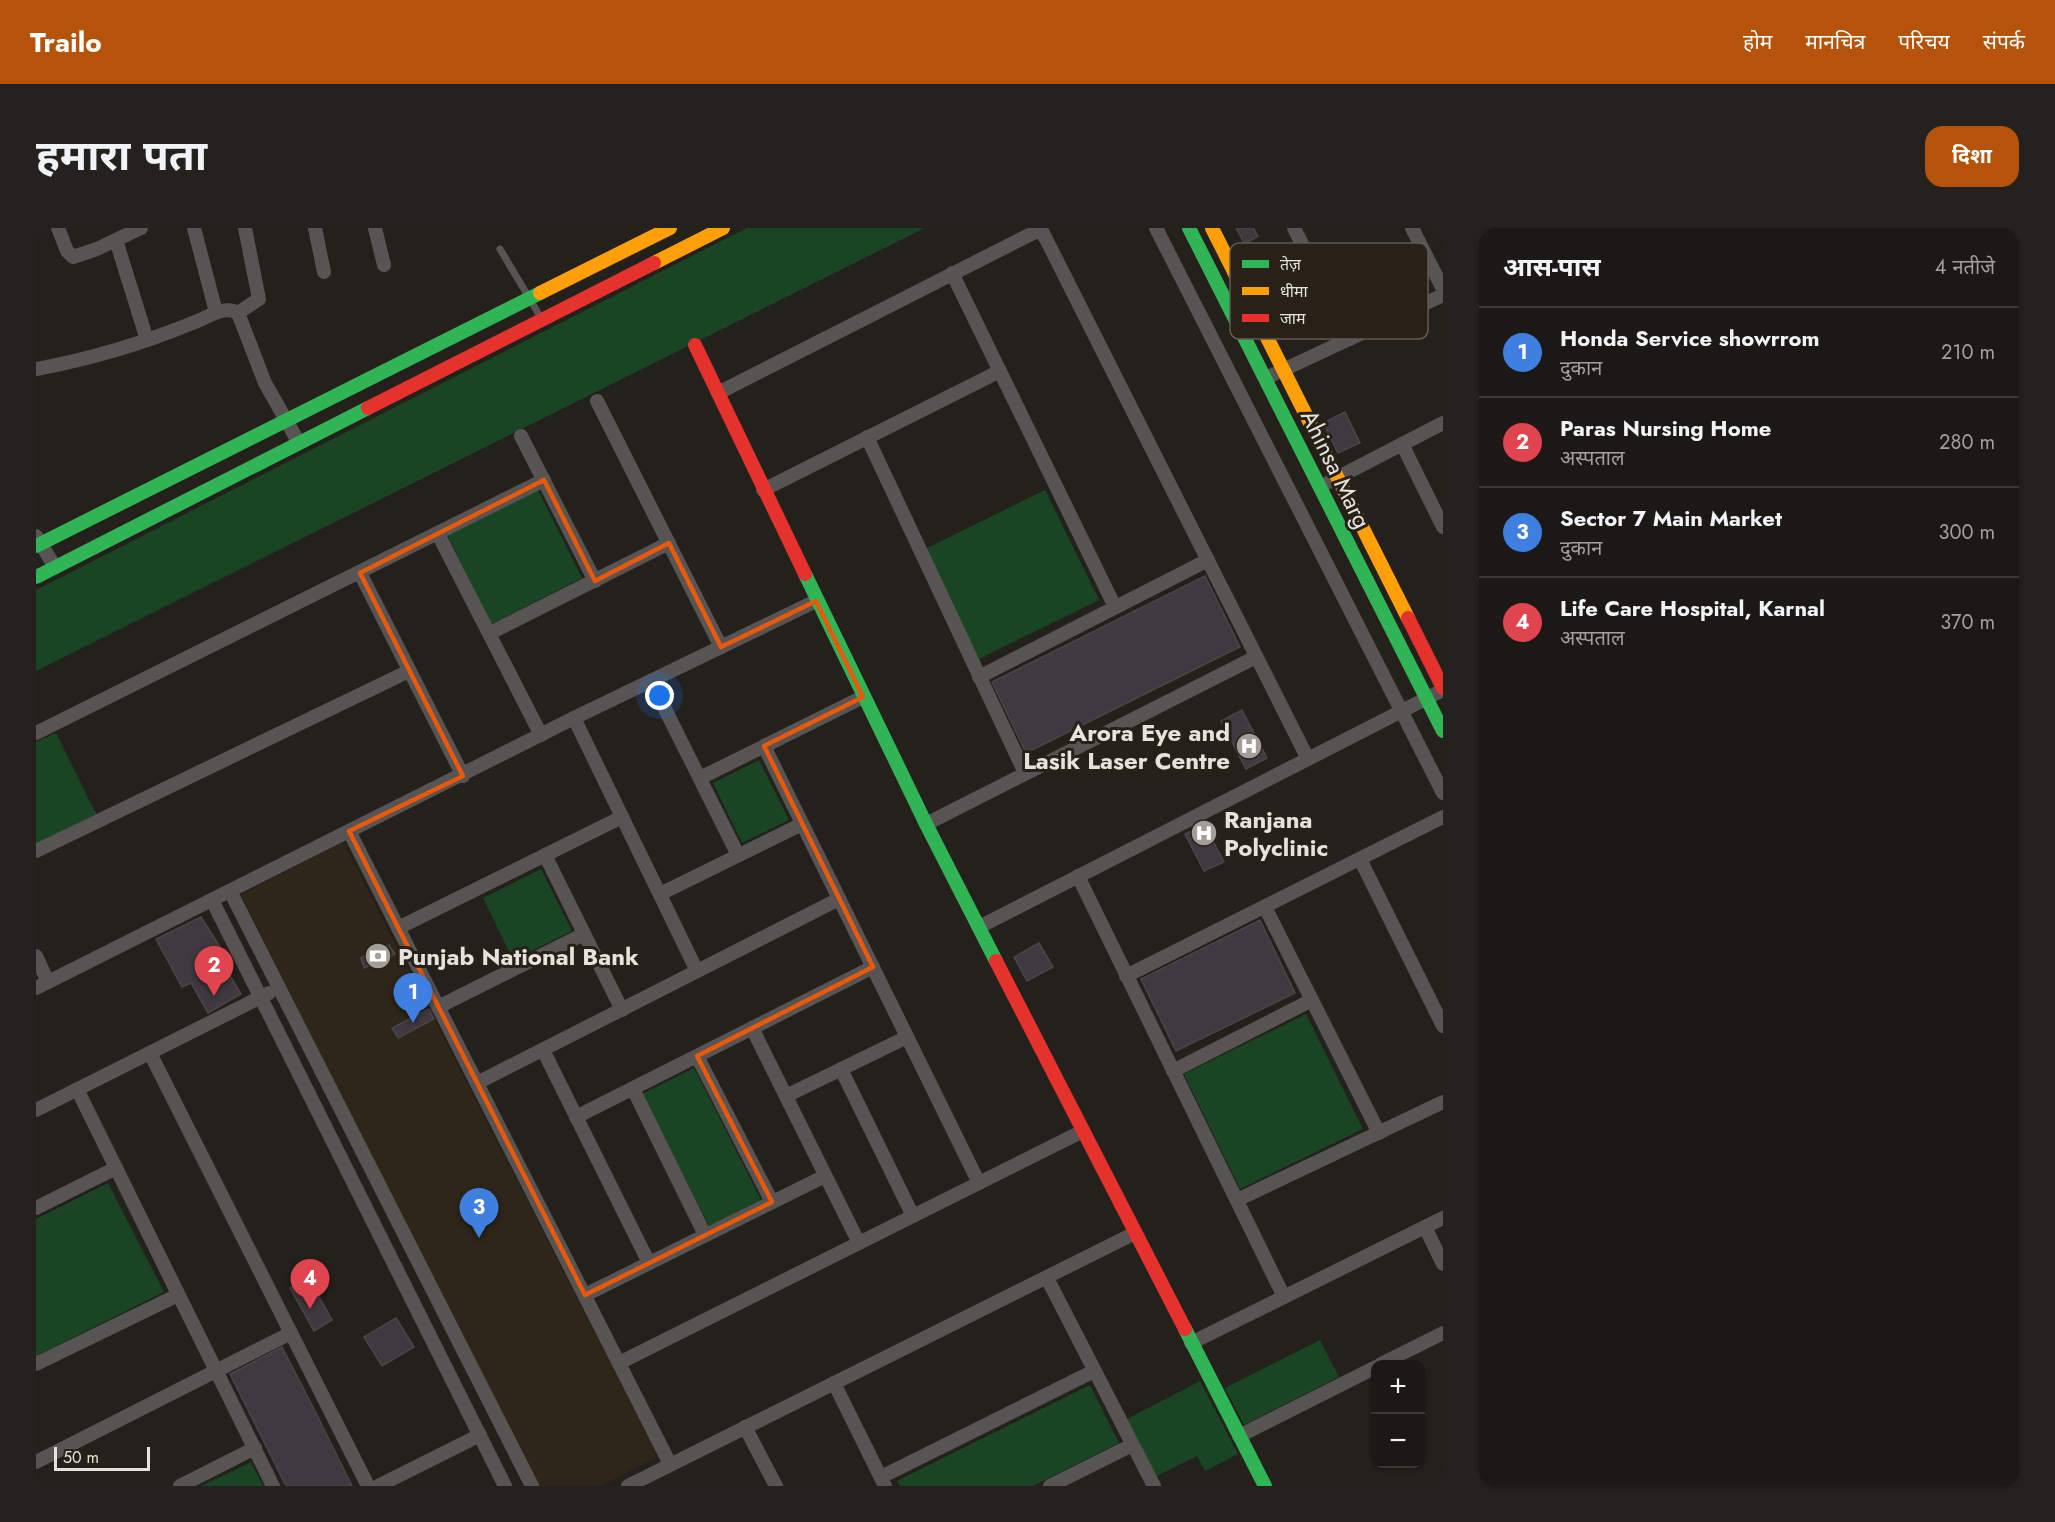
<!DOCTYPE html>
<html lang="hi">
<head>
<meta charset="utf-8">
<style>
  :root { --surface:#1b1815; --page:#24211e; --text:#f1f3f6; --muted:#a0a0a0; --line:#393734; --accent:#b45309 }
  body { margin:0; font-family:Jost,"Noto Sans Devanagari",sans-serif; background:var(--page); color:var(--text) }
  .controls { position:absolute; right:18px; bottom:18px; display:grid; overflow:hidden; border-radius:12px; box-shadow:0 2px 4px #0004 }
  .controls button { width:54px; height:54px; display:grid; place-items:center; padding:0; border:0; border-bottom:2px solid var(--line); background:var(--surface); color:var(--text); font:30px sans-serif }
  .scale { position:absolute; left:18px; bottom:15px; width:96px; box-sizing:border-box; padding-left:6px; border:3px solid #e6e3dc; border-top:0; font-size:16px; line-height:21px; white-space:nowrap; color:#e6e3dc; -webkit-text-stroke:4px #272118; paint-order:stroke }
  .you { position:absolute; left:624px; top:468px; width:21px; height:21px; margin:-15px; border:4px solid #fff; border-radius:50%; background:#1a73e8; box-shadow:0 0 0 9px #1a73e833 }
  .badge { display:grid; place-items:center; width:39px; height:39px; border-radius:50%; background:var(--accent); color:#fff; font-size:20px; font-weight:700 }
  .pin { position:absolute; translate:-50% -50px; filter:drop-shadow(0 2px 3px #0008) }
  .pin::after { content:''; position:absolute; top:32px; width:21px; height:18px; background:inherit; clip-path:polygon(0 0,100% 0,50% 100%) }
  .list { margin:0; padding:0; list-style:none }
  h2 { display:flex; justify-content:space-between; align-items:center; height:78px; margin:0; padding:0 24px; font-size:26px }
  h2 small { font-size:20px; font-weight:400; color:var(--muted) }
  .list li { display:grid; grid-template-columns:39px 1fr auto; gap:18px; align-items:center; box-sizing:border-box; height:90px; padding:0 24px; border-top:2px solid var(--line) }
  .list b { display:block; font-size:22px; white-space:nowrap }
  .list p { margin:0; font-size:20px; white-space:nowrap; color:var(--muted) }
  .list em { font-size:20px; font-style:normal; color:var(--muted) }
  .map { position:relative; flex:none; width:1407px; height:1258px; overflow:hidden; border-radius:18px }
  header { display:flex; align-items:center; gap:36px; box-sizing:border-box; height:84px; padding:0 30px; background:var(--accent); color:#fff }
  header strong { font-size:28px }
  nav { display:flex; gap:33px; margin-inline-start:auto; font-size:21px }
  .intro { display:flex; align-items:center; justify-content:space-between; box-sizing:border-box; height:144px; padding:0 36px }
  h1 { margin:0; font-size:42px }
  .button { padding:15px 27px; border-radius:18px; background:var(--accent); color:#fff; font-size:21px; font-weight:700 }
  main { display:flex; gap:36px; padding:0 36px }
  aside { flex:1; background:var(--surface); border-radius:18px; box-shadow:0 2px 4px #0004 }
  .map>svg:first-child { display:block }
  .built { fill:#2e2619 }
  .green { fill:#1a4524 }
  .building { fill:#413941; stroke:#484646; stroke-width:1.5 }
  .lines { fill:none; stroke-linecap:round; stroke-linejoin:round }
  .lane { stroke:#575453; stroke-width:7 }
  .street { stroke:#575453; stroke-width:14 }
  .fast { stroke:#30b455; stroke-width:14 }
  .slow { stroke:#ff9f0a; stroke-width:14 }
  .jam { stroke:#e5322d; stroke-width:14 }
  .marked { fill:none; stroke:#e8590c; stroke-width:4.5; stroke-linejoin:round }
  .labels { text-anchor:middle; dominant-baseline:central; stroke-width:6; stroke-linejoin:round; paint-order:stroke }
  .street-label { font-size:24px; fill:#e6e3dc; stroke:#272118 }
  .poi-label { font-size:24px; font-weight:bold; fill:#e6e3dc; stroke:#272118; text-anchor:start }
  .key { fill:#272118; stroke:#605b53; stroke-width:1.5 }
  .key-label { font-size:16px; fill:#e6e3dc }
</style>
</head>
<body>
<header>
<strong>Trailo</strong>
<nav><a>होम</a><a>मानचित्र</a><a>परिचय</a><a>संपर्क</a></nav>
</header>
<div class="intro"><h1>हमारा पता</h1><a class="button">दिशा</a></div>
<main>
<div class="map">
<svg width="1407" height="1258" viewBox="0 0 1407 1258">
  <rect width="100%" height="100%" fill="#24201c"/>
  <path class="built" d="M307 614 622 1228 565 1258H499L205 667Z"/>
  <g class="green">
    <path d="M711 0H889L0 443V362Z"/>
    <path d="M501 260 546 350 455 396 410 305Z"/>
    <path d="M1009 262 1063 372 943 431 889 321Z"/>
    <path d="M20 505 60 586 0 616V514Z"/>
    <path d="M723 532 753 592 706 615 677 555Z"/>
    <path d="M505 641 536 703 477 732 447 670Z"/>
    <path d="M1270 786 1327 901 1204 961 1148 846Z"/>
    <path d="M658 840 725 972 673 998 606 866Z"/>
    <path d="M72 955 128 1064 0 1128V991Z"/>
    <path d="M1284 1112 1303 1149 1208 1197 1189 1160Z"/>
    <path d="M1164 1153 1202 1226 1169 1243 1161 1228 1121 1248 1091 1191Z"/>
    <path d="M1054 1157 1083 1215 997 1258H864L861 1253Z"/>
    <path d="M215 1234 227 1258H165Z"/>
  </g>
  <g class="building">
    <path d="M1200 0H1217L1222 8 1209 16Z"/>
    <path d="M1309 184 1324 215 1302 225 1287 195Z"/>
    <path d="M1169 348 1204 419 990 525 956 454Z"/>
    <path d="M1206 482 1231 530 1210 541 1185 493Z"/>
    <path d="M1168 596 1188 634 1168 643 1149 606Z"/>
    <path d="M165 689 196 738 190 741 205 766 172 785 155 755 146 759 120 711Z"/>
    <path d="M1224 692 1259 765 1140 823 1105 751Z"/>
    <path d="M1003 715 1017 739 991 753 978 729Z"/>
    <path d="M353 717 359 726 328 740 325 730Z"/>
    <path d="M393 781 398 791 362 810 356 800Z"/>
    <path d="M272 1049 296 1092 278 1103 254 1060Z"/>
    <path d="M360 1090 378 1119 346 1138 328 1109Z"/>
    <path d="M246 1119 279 1183 316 1258H250L194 1146Z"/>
  </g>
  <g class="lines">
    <path class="lane" d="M464 21 505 90"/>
    <g class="street">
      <path d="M22 0 31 23 37 29 61 21 105 0"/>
      <path d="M158 0 180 84"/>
      <path d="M279 0 288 44"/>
      <path d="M339 0 348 37"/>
      <path d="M1120 0 1407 565"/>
      <path d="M1258 0 1314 111"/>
      <path d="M1376 0 1407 61"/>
      <path d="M80 12 111 112"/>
      <path d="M916 45 1079 379"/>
      <path d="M202 85 223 71 209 0"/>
      <path d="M0 141C55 131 108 115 159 94 173 89 187 77 202 85L229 155 263 215"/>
      <path d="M1230 150 1407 67"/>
      <path d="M682 165 997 5 1006 3 1272 531"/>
      <path d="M561 173 685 419"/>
      <path d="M485 208 559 353"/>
      <path d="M831 209 989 545"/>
      <path d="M1366 216 1407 299"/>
      <path d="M1293 254 1407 195"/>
      <path d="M727 262 964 143"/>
      <path d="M402 306 505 507"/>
      <path d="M0 308 19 339"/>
      <path d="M324 345 427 548"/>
      <path d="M454 405 633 315"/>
      <path d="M943 449 1172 332"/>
      <path d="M615 453 702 627"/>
      <path d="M538 490 661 743"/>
      <path d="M0 505 508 252"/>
      <path d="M728 518 943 955"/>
      <path d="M664 550 827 469"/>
      <path d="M890 596 1220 429"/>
      <path d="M313 603 634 1236"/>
      <path d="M0 623 373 443"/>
      <path d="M509 627 586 782"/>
      <path d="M1324 631 1407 798"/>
      <path d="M1042 648 1248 1069"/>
      <path d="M194 663 496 1258"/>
      <path d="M624 666 766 596"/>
      <path d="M176 672 469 1258"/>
      <path d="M1229 679 1343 905"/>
      <path d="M943 699 1407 462"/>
      <path d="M362 700 586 589"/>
      <path d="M0 728 12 754"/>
      <path d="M1090 748 1407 589"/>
      <path d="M0 760 538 490 780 373"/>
      <path d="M402 779 548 706"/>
      <path d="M716 800 823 1015"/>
      <path d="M507 822 613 1035"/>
      <path d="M114 825 332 1258"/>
      <path d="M661 828 736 974"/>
      <path d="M805 841 877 988"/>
      <path d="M1137 843 1276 772"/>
      <path d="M441 855 803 671"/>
      <path d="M41 861 237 1258"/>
      <path d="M597 861 669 1007"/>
      <path d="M750 868 871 809"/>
      <path d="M0 882 233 765"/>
      <path d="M540 889 837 739"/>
      <path d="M1201 972 1407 874"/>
      <path d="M0 980 80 940"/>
      <path d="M1389 999 1407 1036"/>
      <path d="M1011 1050 1118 1258"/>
      <path d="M549 1067 789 948"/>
      <path d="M1155 1115 1407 990"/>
      <path d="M583 1135 1047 903"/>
      <path d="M0 1136 142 1067"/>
      <path d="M1345 1136 1407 1105"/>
      <path d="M798 1155 849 1258"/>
      <path d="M709 1199 740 1258"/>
      <path d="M1203 1208 1340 1139"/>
      <path d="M0 1234 255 1105"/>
      <path d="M845 1249 1058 1143"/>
      <path d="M144 1258 219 1220"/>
      <path d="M342 1258 444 1207"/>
      <path d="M592 1258 1099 1005"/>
      <path d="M1014 1258 1096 1217"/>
    </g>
    <g class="fast">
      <path d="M1153 0 1407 503"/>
      <path d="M0 318 504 65"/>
      <path d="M769 346 890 596 960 733"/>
      <path d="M0 349 332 180"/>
      <path d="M1149 1101 1229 1258"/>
    </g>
    <g class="slow">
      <path d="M1176 0 1372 390"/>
      <path d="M618 35 687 0"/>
      <path d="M504 65 634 0"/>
    </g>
    <g class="jam">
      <path d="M659 117 769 346"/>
      <path d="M332 180 618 35"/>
      <path d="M1372 390 1407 460"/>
      <path d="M960 733 1149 1101"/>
    </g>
  </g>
  <path class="marked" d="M508 252 559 353 633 315 685 419 780 373 827 469 728 518 837 739 661 828 736 974 549 1067 313 603 427 548 324 345Z"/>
  <defs>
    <symbol id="hospital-disc" viewBox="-11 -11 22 22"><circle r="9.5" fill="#a29f99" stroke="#272118"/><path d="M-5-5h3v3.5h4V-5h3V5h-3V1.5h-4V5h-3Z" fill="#fff"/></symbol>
    <symbol id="bank-disc" viewBox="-11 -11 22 22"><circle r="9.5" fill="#a29f99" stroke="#272118"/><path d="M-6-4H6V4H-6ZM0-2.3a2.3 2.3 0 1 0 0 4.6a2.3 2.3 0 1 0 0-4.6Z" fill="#fff"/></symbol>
  </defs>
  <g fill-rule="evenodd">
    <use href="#hospital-disc" x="1198" y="503" width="30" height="30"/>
    <use href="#hospital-disc" x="1153" y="590" width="30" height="30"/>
    <use href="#bank-disc" x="327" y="713" width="30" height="30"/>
  </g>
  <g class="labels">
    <g class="street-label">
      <text transform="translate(1300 241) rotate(64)">Ahinsa Marg</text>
    </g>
    <g class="poi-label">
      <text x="1194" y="504" text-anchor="end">Arora Eye and<tspan x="1194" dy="28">Lasik Laser Centre</tspan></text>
      <text x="1188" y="591">Ranjana<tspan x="1188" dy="28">Polyclinic</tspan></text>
      <text x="362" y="728">Punjab National Bank</text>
    </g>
  </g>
  <rect x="1194" y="15" width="198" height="96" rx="9" class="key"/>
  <rect x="1206" y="32" width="27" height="8" fill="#30b455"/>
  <rect x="1206" y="59" width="27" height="8" fill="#ff9f0a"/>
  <rect x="1206" y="86" width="27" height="8" fill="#e5322d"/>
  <g class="key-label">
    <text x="1244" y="42">तेज़</text>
    <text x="1244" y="69">धीमा</text>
    <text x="1244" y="96">जाम</text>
  </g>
</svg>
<div class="controls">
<button>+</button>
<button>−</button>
</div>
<div class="scale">50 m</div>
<div class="you"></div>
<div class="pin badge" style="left:377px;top:795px;background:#3f7fe0">1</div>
<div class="pin badge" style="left:178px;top:768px;background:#e0444e">2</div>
<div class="pin badge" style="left:443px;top:1010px;background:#3f7fe0">3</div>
<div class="pin badge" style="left:274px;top:1081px;background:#e0444e">4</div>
</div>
<aside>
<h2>आस-पास<small>4 नतीजे</small></h2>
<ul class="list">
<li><span class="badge" style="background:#3f7fe0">1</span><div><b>Honda Service showrrom</b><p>दुकान</p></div><em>210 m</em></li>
<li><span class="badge" style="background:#e0444e">2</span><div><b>Paras Nursing Home</b><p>अस्पताल</p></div><em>280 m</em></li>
<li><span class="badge" style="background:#3f7fe0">3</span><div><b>Sector 7 Main Market</b><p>दुकान</p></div><em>300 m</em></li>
<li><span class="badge" style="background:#e0444e">4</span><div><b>Life Care Hospital, Karnal</b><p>अस्पताल</p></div><em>370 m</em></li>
</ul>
</aside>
</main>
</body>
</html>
